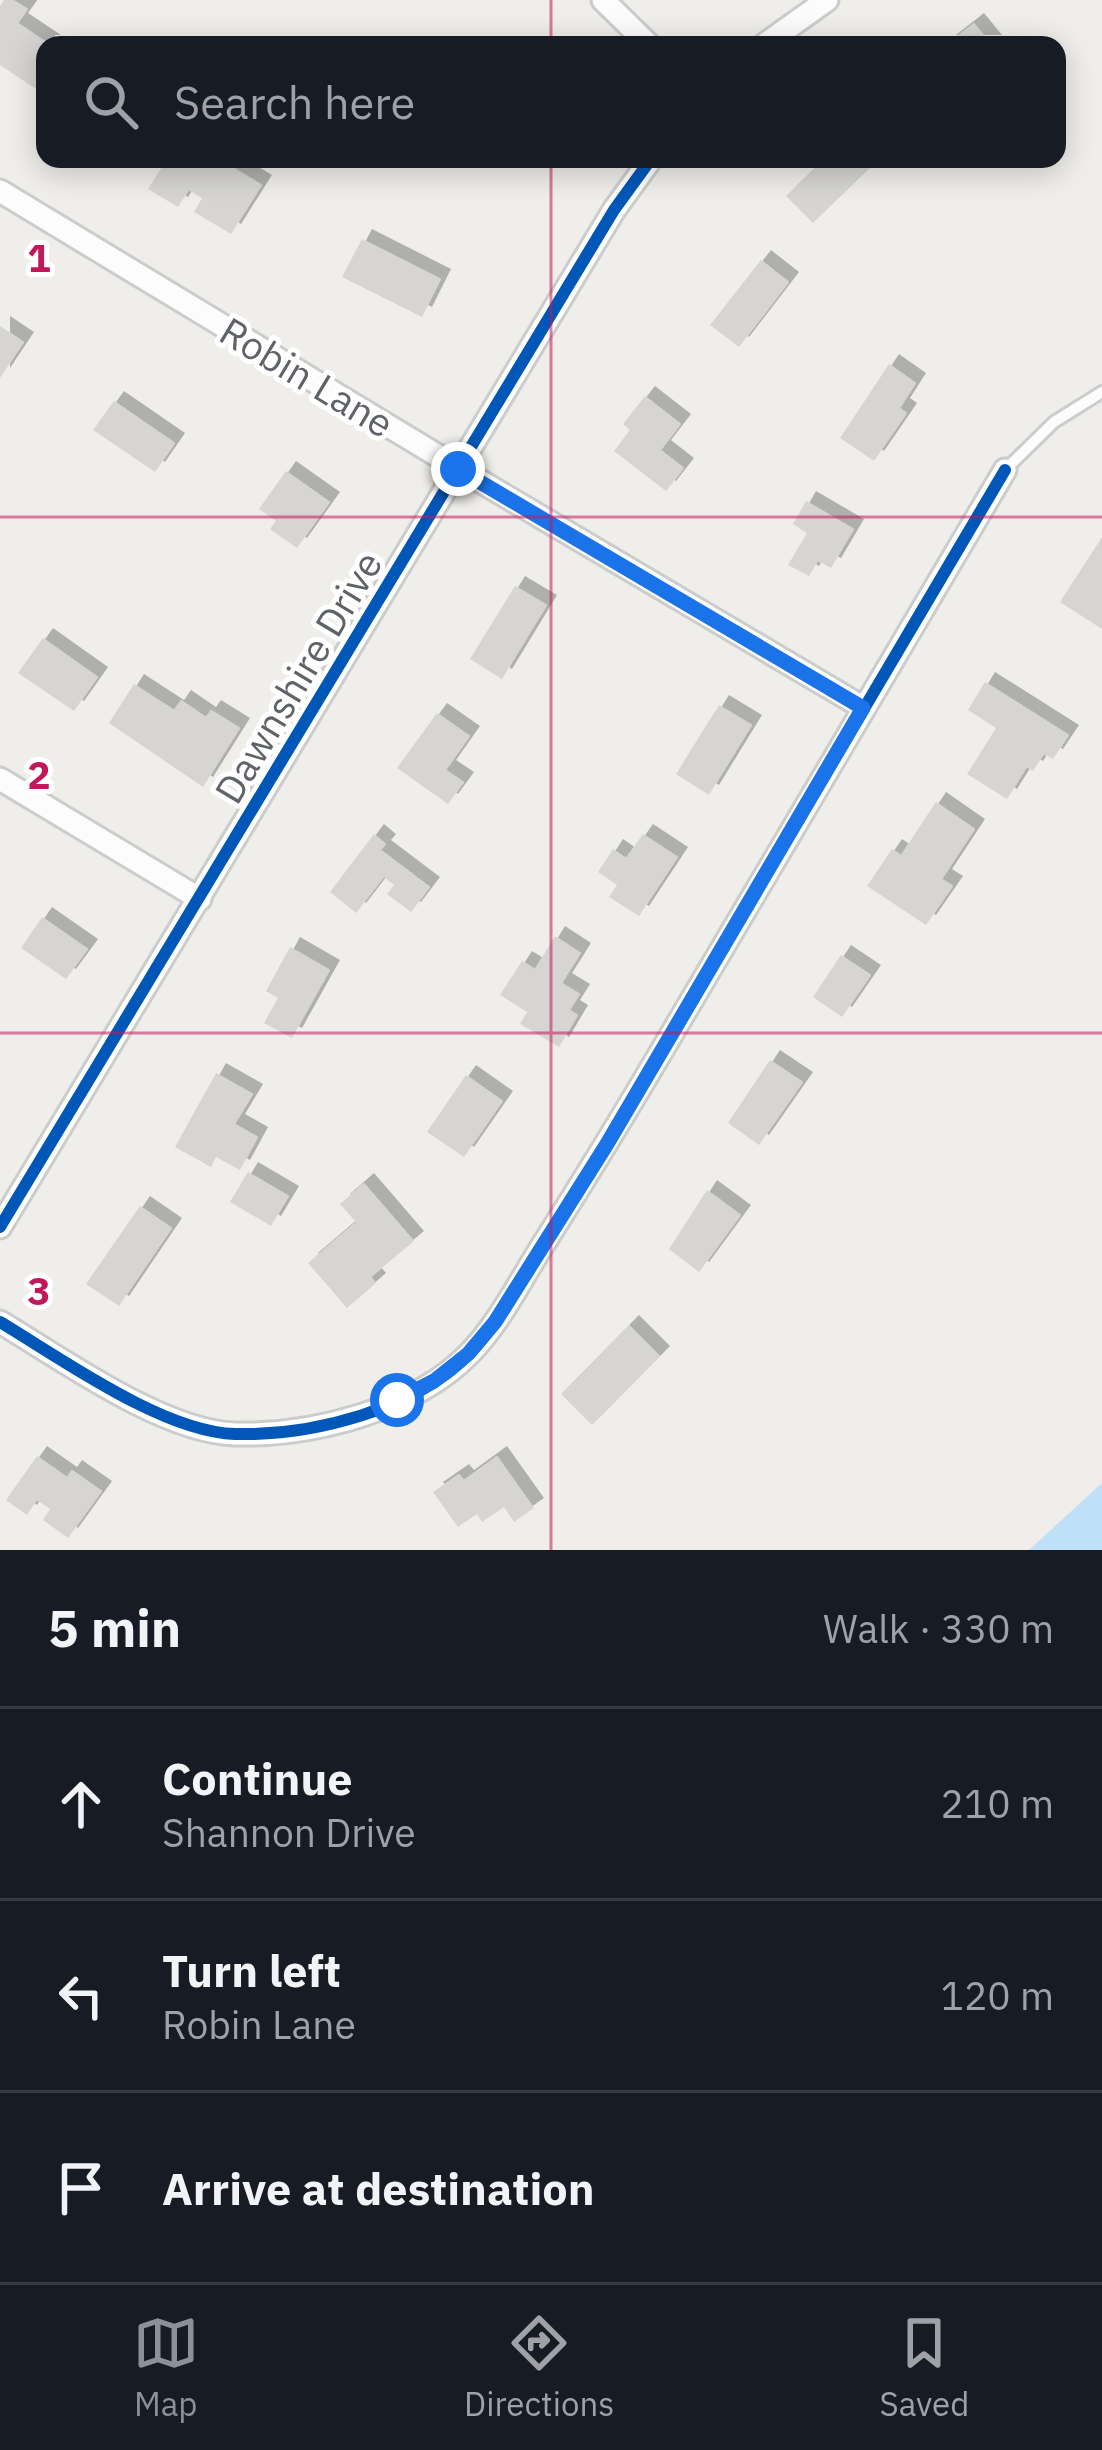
<!DOCTYPE html>
<html lang="en">
<head>
<meta charset="utf-8">
<style>
  :root { --surface:#171b24; --page:#242831; --text:#f1f3f6; --muted:#9ea1a6; --line:#363941; --accent:#8c9099 }
  body { margin:0; font-family:"IBM Plex Sans",sans-serif; background:var(--page); color:var(--text) }
  .stop { position:absolute; width:36px; height:36px; margin:-27px; border:9px solid #1a73e8; border-radius:50%; background:#fff }
  .stop.end { background:#1a73e8; border-color:#fff; box-shadow:0 3px 12px #0008 }
  .list { margin:0; padding:0; list-style:none }
  h2 { display:flex; justify-content:space-between; align-items:center; height:156px; margin:0; padding:0 48px; font-size:51px }
  h2 small { font-size:39px; font-weight:400; color:var(--muted) }
  .list li { display:grid; grid-template-columns:78px 1fr auto; gap:36px; align-items:center; box-sizing:border-box; height:192px; padding:0 48px; border-top:3px solid var(--line) }
  .list b { display:block; font-size:45px; white-space:nowrap }
  .list p { margin:0; font-size:39px; white-space:nowrap; color:var(--muted) }
  .list em { font-size:39px; font-style:normal; color:var(--muted) }
  .icon { flex:none; width:66px; height:66px; fill:none; stroke:currentColor; stroke-width:2; stroke-linecap:round; stroke-linejoin:round }
  .map { position:relative; flex:none; width:1102px; height:1550px; overflow:hidden }
  .search { position:absolute; background:var(--surface); box-shadow:0 6px 30px #0003; left:36px; right:36px; top:36px; height:132px; display:flex; align-items:center; gap:30px; box-sizing:border-box; padding:0 42px; border-radius:24px; color:var(--muted); font-size:45px }
  .sheet { height:732px; background:var(--surface) }
  nav { display:flex; justify-content:space-around; align-items:center; box-sizing:border-box; height:168px; border-top:3px solid var(--line); background:var(--surface); font-size:33px; color:var(--muted) }
  nav a { display:grid; justify-items:center; gap:6px }
  nav .on { color:var(--accent) }
  .map>svg:first-child { display:block }
  .water { fill:#bfe0f9 }
  .building { fill:#d6d5d3; filter:url(#shadow) }
  .lines { fill:none; stroke-linecap:round; stroke-linejoin:round }
  .service-casing { stroke:#cbcccc; stroke-width:16 }
  .minor-casing { stroke:#cbcccc; stroke-width:27 }
  .service { stroke:#fdfcfc; stroke-width:10 }
  .minor { stroke:#fdfcfc; stroke-width:21 }
  .cycleway-casing { stroke:#fff; stroke-width:20 }
  .cycleway { stroke:#0057b8; stroke-width:12 }
  .route { stroke:#1a73e8; stroke-width:15 }
  .grid { fill:none; stroke:#c2185b; stroke-width:3; stroke-opacity:0.55 }
  .labels { text-anchor:middle; dominant-baseline:central; stroke-width:10; stroke-linejoin:round; paint-order:stroke }
  .street-label { font-size:39px; fill:#5f6368; stroke:#fff }
  .grid-label { font-size:39px; text-anchor:middle; font-weight:bold; fill:#c2185b; stroke:#fff; stroke-width:10; stroke-linejoin:round; paint-order:stroke }
</style>
</head>
<body>
<div class="map">
<svg width="1102" height="1550" viewBox="0 0 1102 1550">
  <defs>
    <filter id="shadow"><feDropShadow dx="10" dy="-10" stdDeviation="0" flood-color="#0004"/></filter>
  </defs>
  <rect width="100%" height="100%" fill="#efeeea"/>
  <path class="water" d="M1102 1483V1550H1029Z"/>
  <g class="building">
    <path d="M4 0H13L28 9 18 23 51 45H45V95L0 65V6Z"/>
    <path d="M974 23 992 45H946Z"/>
    <path d="M167 159H219L262 185 231 234 194 212 202 198 189 190 178 207 148 189Z"/>
    <path d="M824 159H879L813 223 786 196Z"/>
    <path d="M362 239 441 279 422 317 342 277Z"/>
    <path d="M761 260 789 282 739 347 710 325Z"/>
    <path d="M0 326 24 342 0 378Z"/>
    <path d="M889 364 916 383 900 408 907 413 874 461 840 438Z"/>
    <path d="M645 396 681 424 661 450 684 468 666 491 614 451 630 430 623 424Z"/>
    <path d="M114 401 175 443 155 472 93 430Z"/>
    <path d="M286 471 330 502 297 548 270 529 276 521 259 509Z"/>
    <path d="M806 501 854 529 831 568 818 561 809 576 788 565 807 533 793 524Z"/>
    <path d="M1102 537V629L1060 602Z"/>
    <path d="M515 586 547 605 502 679 470 659Z"/>
    <path d="M43 638 98 677 74 711 18 673Z"/>
    <path d="M985 682 1069 735 1053 759 1044 754 1033 771 1027 767 1007 799 967 774 996 728 968 710Z"/>
    <path d="M134 684 174 710 181 700 206 717 211 710 240 728 203 787 109 723Z"/>
    <path d="M719 705 752 725 709 795 676 774Z"/>
    <path d="M437 713 470 736 446 770 464 782 448 804 397 768Z"/>
    <path d="M936 802 975 829 942 879 953 886 926 925 867 886 892 849 901 855Z"/>
    <path d="M374 834 386 844 381 850 430 887 411 912 387 894 394 885 384 877 356 913 330 892Z"/>
    <path d="M643 834 678 857 639 916 609 897 617 885 598 872 613 849 626 858Z"/>
    <path d="M42 917 88 949 66 979 21 948Z"/>
    <path d="M555 936 581 953 562 983 580 994 570 1010 578 1015 559 1047 520 1024 527 1012 500 995 522 961 535 969Z"/>
    <path d="M290 947 330 970 292 1038 264 1023 278 998 266 991Z"/>
    <path d="M841 955 871 975 842 1017 813 997Z"/>
    <path d="M770 1060 803 1082 759 1145 728 1123Z"/>
    <path d="M216 1073 253 1094 235 1124 258 1137 240 1170 216 1157 211 1167 175 1147Z"/>
    <path d="M466 1075 503 1101 464 1157 427 1132Z"/>
    <path d="M248 1172 289 1196 271 1226 230 1202Z"/>
    <path d="M364 1183 414 1241 371 1277 376 1283 347 1308 308 1263 356 1222 340 1204Z"/>
    <path d="M707 1190 741 1215 699 1272 669 1249Z"/>
    <path d="M140 1206 172 1228 119 1306 86 1284Z"/>
    <path d="M629 1325 660 1356 592 1425 561 1394Z"/>
    <path d="M37 1456 67 1477 72 1470 102 1491 68 1538 43 1520 50 1509 37 1500 27 1515 6 1500Z"/>
    <path d="M497 1456 534 1508 514 1522 504 1507 482 1522 477 1514 458 1527 433 1492 459 1474 464 1480Z"/>
  </g>
  <g class="lines">
    <defs>
      <path id="service" d="M1005 470 1054 422 1102 392"/>
      <g id="minor">
        <path d="M603 0 649 45"/>
        <path d="M764 45 827 0"/>
        <path d="M0 191 458 468 864 708"/>
        <path d="M0 779 200 899"/>
        <path d="M0 1227 614 210 651 159"/>
        <path d="M0 1322C62 1359 163 1432 235 1434 312 1436 415 1410 470 1353 499 1323 519 1283 541 1248 583 1182 624 1115 664 1047 777 854 891 662 1005 470"/>
      </g>
    </defs>
    <use href="#service" class="service-casing"/>
    <use href="#minor" class="minor-casing"/>
    <use href="#service" class="service"/>
    <use href="#minor" class="minor"/>
    <defs>
      <g id="cycleway">
        <path d="M0 1227 614 210 651 159"/>
        <path d="M0 1322C62 1359 163 1432 235 1434 312 1436 415 1410 470 1353 499 1323 519 1283 541 1248 583 1182 624 1115 664 1047 777 854 891 662 1005 470"/>
      </g>
    </defs>
    <use href="#cycleway" class="cycleway-casing"/>
    <use href="#cycleway" class="cycleway"/>
  </g>
  <g class="lines">
    <path class="route" d="M397 1400 434 1381 468 1354 495 1322 607 1144 863 708 458 469"/>
  </g>
  <path class="grid" d="M551 0V45M551 159V1550M0 517H1102M0 1033H1102"/>
  <g class="labels">
    <g class="street-label">
      <text transform="translate(307 377) rotate(31)">Robin Lane</text>
      <text transform="translate(298 677) rotate(-59)">Dawnshire Drive</text>
    </g>
  </g>
  <g class="grid-label">
    <text x="39" y="272">1</text>
    <text x="39" y="789">2</text>
    <text x="39" y="1305">3</text>
  </g>
</svg>
<div class="stop" style="left:397px;top:1400px"></div>
<div class="stop end" style="left:458px;top:469px"></div>
<div class="search"><svg class="icon" aria-label="search" viewBox="0 0 24 24"><circle cx="10" cy="10" r="6"/><path d="M15 15l6 6"/></svg>Search here</div>
</div>
<section class="sheet">
<h2>5 min<small>Walk · 330 m</small></h2>
<ul class="list">
<li><svg class="icon" aria-label="ahead" viewBox="0 0 24 24"><path d="M12 20V5M6 11l6-6 6 6"/></svg><div><b>Continue</b><p>Shannon Drive</p></div><em>210 m</em></li>
<li><svg class="icon" aria-label="left" viewBox="0 0 24 24"><path d="M17 20v-9H6M10 6l-5 5 5 5"/></svg><div><b>Turn left</b><p>Robin Lane</p></div><em>120 m</em></li>
<li><svg class="icon" aria-label="arrive" viewBox="0 0 24 24"><path d="M6 21V4h12l-3 4 3 4H6"/></svg><div><b>Arrive at destination</b></div></li>
</ul>
</section>
<nav>
<a class="on"><svg class="icon" aria-label="map" viewBox="0 0 24 24"><path d="M3 6l6-2 6 2 6-2v14l-6 2-6-2-6 2zM9 4v14M15 6v14"/></svg>Map</a>
<a><svg class="icon" aria-label="directions" viewBox="0 0 24 24"><path d="M12 3l9 9-9 9-9-9zM9 14v-3h6M13 9l2 2-2 2"/></svg>Directions</a>
<a><svg class="icon" aria-label="saved" viewBox="0 0 24 24"><path d="M7 4h10v16l-5-4-5 4z"/></svg>Saved</a>
</nav>
</body>
</html>
